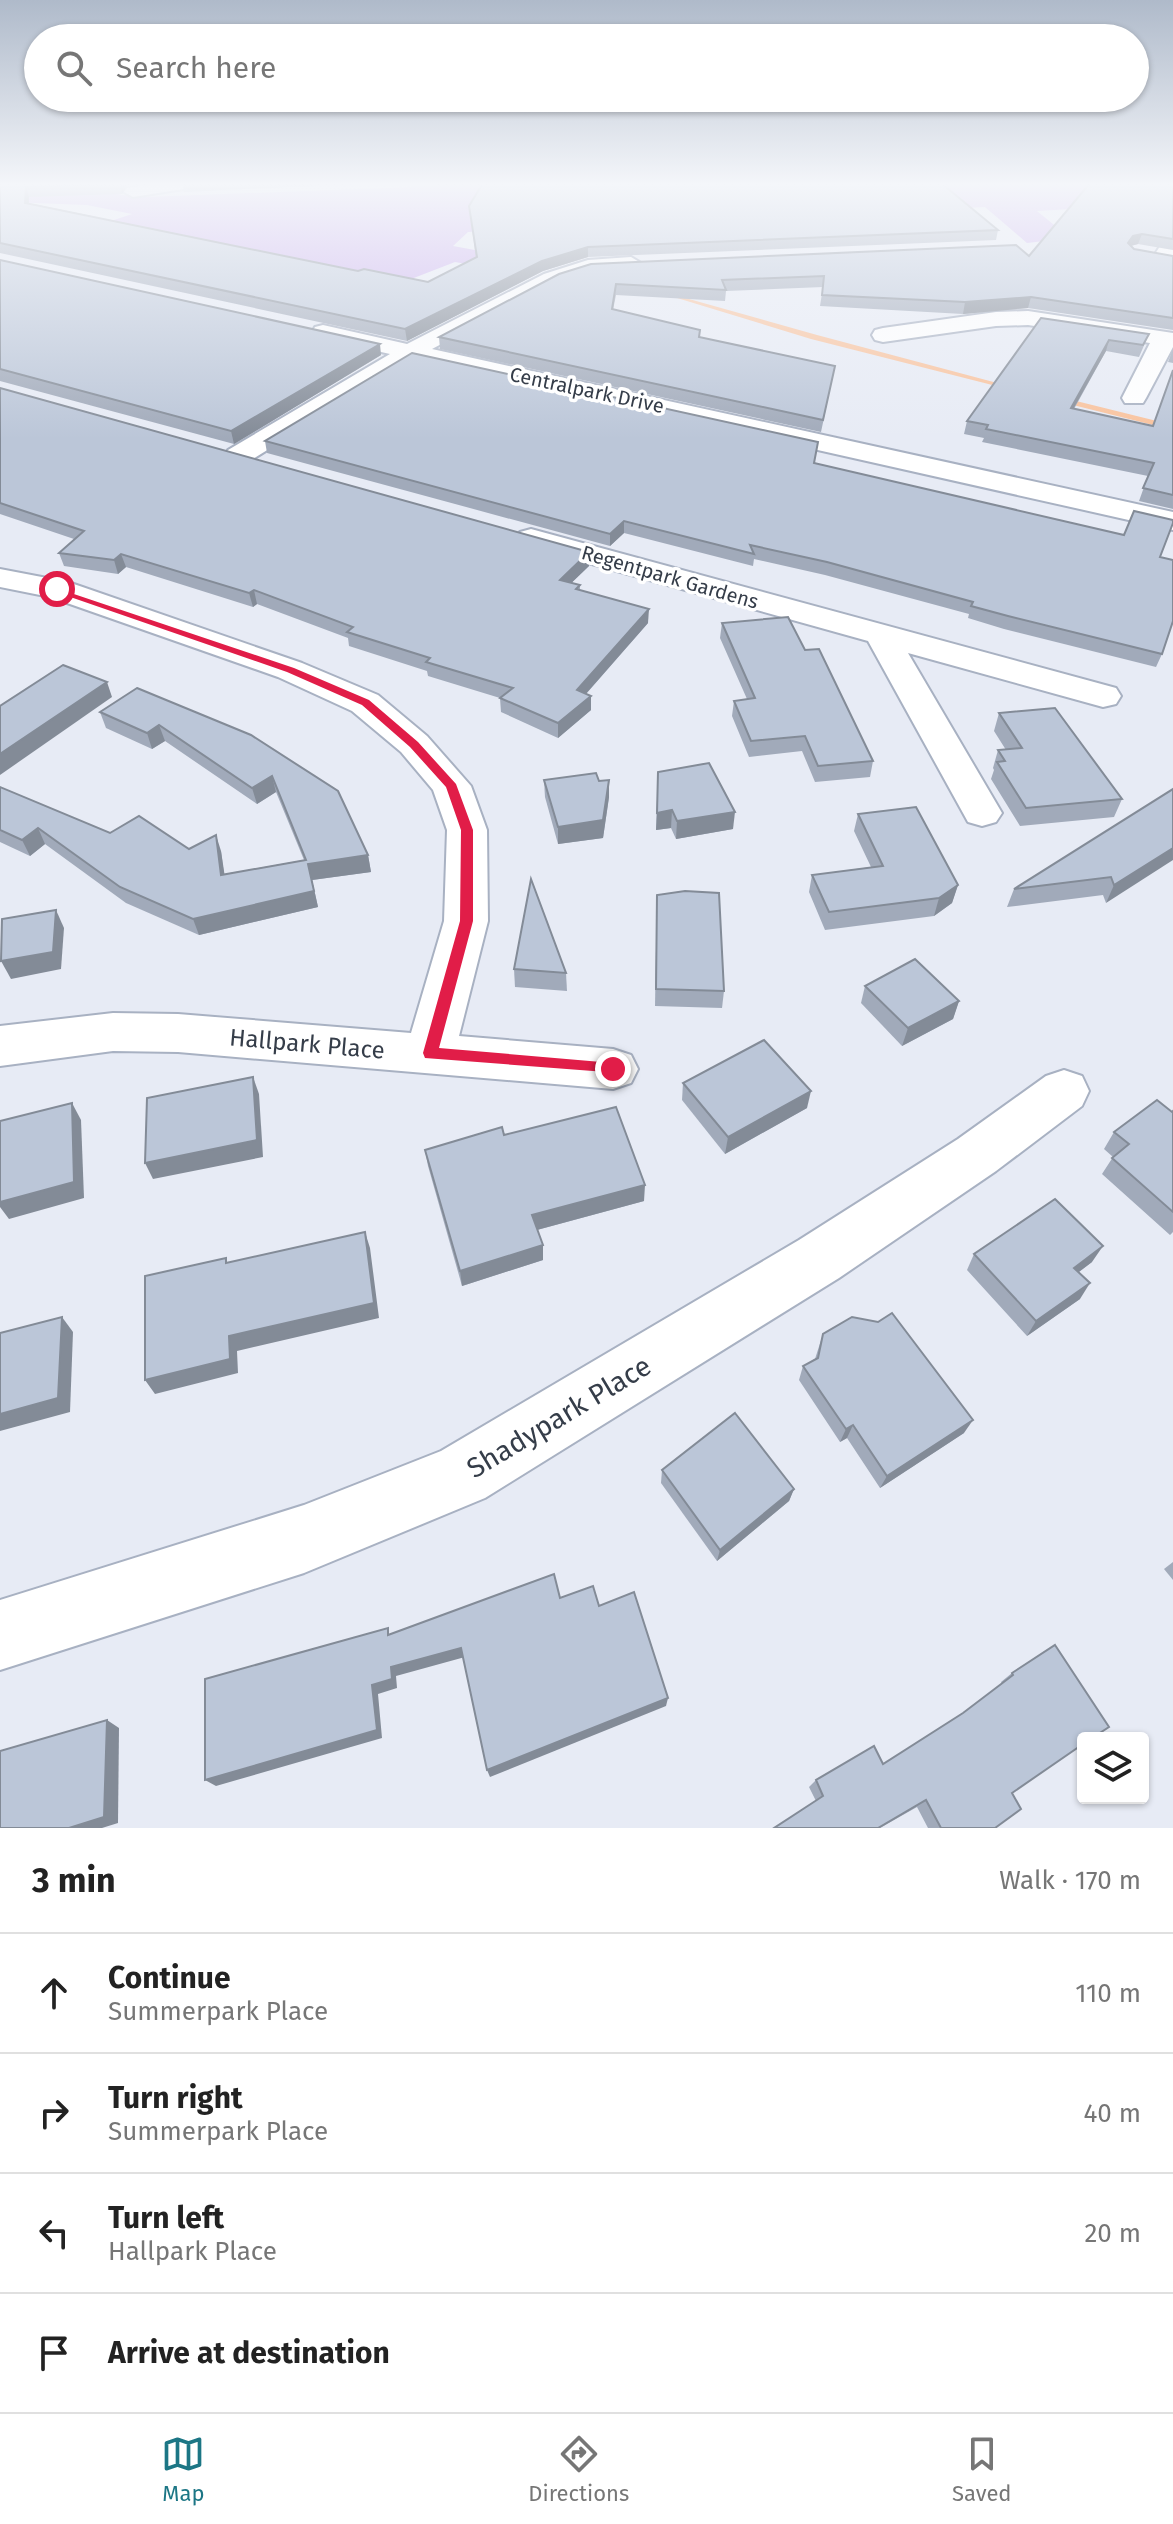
<!DOCTYPE html>
<html lang="en">
<head>
<meta charset="utf-8">
<style>
  :root { --surface:#fff; --page:#f2f2f2; --text:#222; --muted:#767676; --line:#e0e0e0; --accent:#1c7685 }
  body { margin:0; font-family:"Fira Sans",sans-serif; background:var(--page); color:var(--text) }
  .controls { position:absolute; right:24px; bottom:24px; display:grid; overflow:hidden; border-radius:8px; box-shadow:0 2px 6px #0004 }
  .controls button { width:72px; height:72px; display:grid; place-items:center; padding:0; border:0; border-bottom:2px solid var(--line); background:var(--surface); color:var(--text); font:40px sans-serif }
  .stop { position:absolute; width:24px; height:24px; margin:-18px; border:6px solid #e11d48; border-radius:50%; background:#fff }
  .stop.end { background:#e11d48; border-color:#fff; box-shadow:0 2px 8px #0008 }
  .list { margin:0; padding:0; list-style:none }
  h2 { display:flex; justify-content:space-between; align-items:center; height:104px; margin:0; padding:0 32px; font-size:34px }
  h2 small { font-size:26px; font-weight:400; color:var(--muted) }
  .list li { display:grid; grid-template-columns:52px 1fr auto; gap:24px; align-items:center; box-sizing:border-box; height:120px; padding:0 32px; border-top:2px solid var(--line) }
  .list b { display:block; font-size:30px; white-space:nowrap }
  .list p { margin:0; font-size:26px; white-space:nowrap; color:var(--muted) }
  .list em { font-size:26px; font-style:normal; color:var(--muted) }
  .icon { flex:none; width:44px; height:44px; fill:none; stroke:currentColor; stroke-width:2; stroke-linecap:round; stroke-linejoin:round }
  .map { position:relative; flex:none; width:1173px; height:1828px; overflow:hidden }
  .search { position:absolute; background:var(--surface); box-shadow:0 2px 6px #0004; left:24px; right:24px; top:24px; height:88px; display:flex; align-items:center; gap:20px; box-sizing:border-box; padding:0 28px; border-radius:44px; color:var(--muted); font-size:30px }
  .sheet { height:584px; background:var(--surface) }
  nav { display:flex; justify-content:space-around; align-items:center; box-sizing:border-box; height:112px; border-top:2px solid var(--line); background:var(--surface); font-size:22px; color:var(--muted) }
  nav a { display:grid; justify-items:center; gap:4px }
  nav .on { color:var(--accent) }
  .map>svg:first-child { display:block }
  .green { fill:#c9abee }
  .lines { fill:none; stroke-linecap:round; stroke-linejoin:round }
  .stream { fill:#f9c29c; fill-rule:evenodd }
  .minor-casing { stroke:#a8b1c2; stroke-width:4 }
  .minor { fill:#fff; fill-rule:evenodd }
  .wall { fill:#a1aaba }
  .shaded-wall { fill:#838b97 }
  .building { fill:#bbc6d8; stroke:#838b97; stroke-width:2 }
  .route { fill:#e11d48 }
  .labels { text-anchor:middle; dominant-baseline:central; stroke-width:7; stroke-linejoin:round; paint-order:stroke }
  .far-street-label { font-size:20px; fill:#353d49; stroke:#fff }
  .street-label { font-size:24px; fill:#353d49; stroke:#fff }
  .near-street-label { font-size:28px; fill:#353d49; stroke:#fff }
</style>
</head>
<body>
<div class="map">
<svg width="1173" height="1828" viewBox="0 0 1173 1828">
  <rect width="100%" height="100%" fill="#e7ebf5"/>
  <path class="green" d="M0 183H70L122 195 146 197 437 186 438 183H1173V203L1037 211 1070 238 1027 243 985 207 468 232 453 246 540 262 527 275 455 262 406 281 111 221 132 214 87 205 8 202Z"/>
  <g class="lines">
    <g class="stream">
      <path d="M664 292 817 335 1016 388 1012 390 811 339 664 294Z"/>
      <path d="M1060 397 1173 425V430L1057 401 1056 399Z"/>
    </g>
    <defs>
      <g id="minor">
        <path d="M159 183H199L190 188 133 197 124 192 127 188Z"/>
        <path d="M1173 235V257L1170 261H1156L1153 257 1166 237Z"/>
        <path d="M631 257 641 263 638 267 590 272 558 282 432 349 1173 512V530L414 359 248 462H228L224 456 228 450 390 354 315 337 312 332 315 327 323 325 407 344 544 274 588 260Z"/>
        <path d="M1028 311 1173 333V347L1146 398 1143 403H1125L1122 398 1150 343 1028 325 996 326 883 342 875 340 872 335 875 330 883 328 996 312Z"/>
        <path d="M531 529 1116 688 1121 696 1116 704 1103 707 908 653 1002 813 996 822 982 826 968 822 868 641 520 544 516 538 520 532Z"/>
        <path d="M0 569 68 582 302 663 378 695 427 736 471 786 487 830 488 921 459 1036 613 1049 631 1055 638 1069 631 1083 613 1089 178 1052 113 1051 0 1066V1026L113 1013 178 1014 411 1033 444 921 447 830 433 790 401 752 352 711 278 677 50 597 0 587Z"/>
        <path d="M1064 1070 1082 1076 1089 1091 1082 1106 996 1171 839 1278 485 1498 304 1573 0 1670V1600L304 1505 441 1451 799 1240 958 1139 1046 1076Z"/>
      </g>
    </defs>
    <use href="#minor" class="minor-casing"/>
    <use href="#minor" class="minor"/>
  </g>
  <g class="wall">
    <path d="M0 183 127 185 122 194 29 197V203L358 271 428 282 476 258 469 206 481 185 375 183 184 192 182 183H941L998 230 996 240 588 257 543 271 407 341 0 253Z"/>
    <path d="M1173 183V250L1138 244 1131 246 1134 249 1173 256V330L1028 308 963 314 820 306 823 287 726 291 725 301 616 295 613 310 699 337 835 366 821 432 440 349 439 337 559 274 1029 256Z"/>
    <path d="M0 260 381 355 234 444 0 381Z"/>
    <path d="M1041 318 1149 334 1139 357 1106 351 1074 409 1153 426 1173 370V509L1139 501 1148 476 982 442 984 438 964 434 967 421Z"/>
    <path d="M1173 349V363L1168 362Z"/>
    <path d="M0 388 589 552V566L571 583 580 585V590L648 623 586 694 591 710 558 738 501 712 500 698 428 676 427 671 349 646 348 638 257 604 253 607 126 567 118 574 64 566 59 553 74 539 0 514Z"/>
    <path d="M265 441 815 463 1160 557 1162 654 1156 667 1004 629 968 618 969 614 825 575 754 559 753 566 624 533 610 546 267 453Z"/>
    <path d="M722 623 805 650 873 761 870 777 815 782 802 751 749 757 732 716 734 701 747 699 720 638Z"/>
    <path d="M100 712 251 735 368 855 371 872 312 880 318 907 199 935 126 903 45 844 30 856 0 842V787L110 833 189 849 221 851 224 874 304 860 276 792 257 804 165 741 152 749 106 728Z"/>
    <path d="M999 713 1122 799 1114 817 1020 826 991 779 994 770 993 768 998 750H1006L994 731Z"/>
    <path d="M658 772 733 829 676 839 671 828 656 830Z"/>
    <path d="M544 780 599 781 609 797 603 838 558 844 545 797Z"/>
    <path d="M1173 789 1106 903 1103 895 1007 907 1014 889Z"/>
    <path d="M858 814 958 885 952 903 934 916 825 930 809 892 812 875 871 867 854 831Z"/>
    <path d="M657 895 724 991 722 1008 655 1006Z"/>
    <path d="M514 969 566 973 567 991 515 987Z"/>
    <path d="M865 986 959 1001 953 1019 902 1046 861 1003Z"/>
    <path d="M683 1083 807 1108 725 1154 682 1100Z"/>
    <path d="M1173 1111V1232L1170 1235 1102 1174 1113 1157 1104 1149 1114 1132Z"/>
    <path d="M504 1135 644 1201 537 1230 543 1245V1260L462 1286 428 1166 425 1150Z"/>
    <path d="M974 1254 1092 1262 1079 1272 1080 1299 1027 1336 967 1270Z"/>
    <path d="M823 1334 964 1433 880 1488 847 1438 840 1442 799 1380 803 1366 815 1359Z"/>
    <path d="M662 1470 794 1489 789 1501 717 1561 661 1483Z"/>
    <path d="M1173 1562V1580L1164 1569Z"/>
    <path d="M1055 1645 1012 1793 995 1828H928L917 1807 880 1828H774L816 1801 809 1787 816 1780 883 1764 963 1713 1002 1684 1001 1682 1012 1673Z"/>
  </g>
  <g class="shaded-wall">
    <path d="M120 183H141L127 185 122 194 120 184Z"/>
    <path d="M26 187 29 197 28 212 25 203Z"/>
    <path d="M1142 234 1138 244 1130 246 1128 243 1133 236Z"/>
    <path d="M588 247V257L543 271 407 341 405 329 542 261Z"/>
    <path d="M1031 297 1028 308 963 314 965 302Z"/>
    <path d="M1109 340 1106 351 1067 420 1071 408Z"/>
    <path d="M380 344 381 355 234 444 231 431Z"/>
    <path d="M624 521V533L610 546V534Z"/>
    <path d="M589 552V566L560 594V580Z"/>
    <path d="M121 554 126 567 118 574 114 560Z"/>
    <path d="M254 590 257 604 253 607 249 593Z"/>
    <path d="M649 609 648 623 577 704V690Z"/>
    <path d="M107 682 112 697 0 775V754Z"/>
    <path d="M591 696V710L558 738V723Z"/>
    <path d="M159 725 165 741 152 749 147 733Z"/>
    <path d="M272 776 276 792 257 804 252 788Z"/>
    <path d="M609 780V797L603 838 558 844V827Z"/>
    <path d="M672 810 671 828 656 830 657 813Z"/>
    <path d="M735 812 733 829 676 839 677 821Z"/>
    <path d="M38 828 45 844 30 856 22 840Z"/>
    <path d="M216 835 221 851 227 891 221 875Z"/>
    <path d="M1173 848V860L1106 903 1114 885Z"/>
    <path d="M368 855 371 872 312 880 318 907 199 935 193 919 308 864Z"/>
    <path d="M958 885 952 903 934 916 939 898Z"/>
    <path d="M56 910 64 928 61 969 11 979 1 961Z"/>
    <path d="M959 1001 953 1019 902 1046 908 1028Z"/>
    <path d="M253 1077 259 1094 263 1157 153 1179 145 1163Z"/>
    <path d="M811 1091 807 1108 725 1154 728 1137Z"/>
    <path d="M72 1103 81 1120 84 1198 9 1219 0 1207V1202Z"/>
    <path d="M645 1185 644 1201 533 1231 532 1215Z"/>
    <path d="M365 1232 370 1248 379 1318 237 1351 238 1373 155 1394 145 1380 229 1336Z"/>
    <path d="M543 1245V1260L462 1286 460 1271Z"/>
    <path d="M1103 1246 1092 1262 1064 1283 1074 1268Z"/>
    <path d="M1090 1283 1080 1299 1027 1336 1036 1321Z"/>
    <path d="M62 1317 73 1332 70 1412 0 1431V1414Z"/>
    <path d="M973 1420 964 1433 880 1488 887 1476Z"/>
    <path d="M853 1425 847 1438 840 1442 846 1429Z"/>
    <path d="M794 1489 789 1501 717 1561 720 1550Z"/>
    <path d="M461 1648 465 1657 396 1676 397 1688 378 1694 382 1738 216 1786 205 1780 372 1685 391 1667Z"/>
    <path d="M668 1698 666 1706 490 1777 487 1770Z"/>
    <path d="M107 1720 119 1728 118 1823 102 1828H69Z"/>
  </g>
  <g class="building">
    <path d="M0 183H120V184L26 187 25 203 358 271 364 269 428 282 477 257 469 206 483 183H941L998 230 588 247 542 261 405 329 0 243Z"/>
    <path d="M1090 183H1173V239L1142 234 1133 236 1128 243 1134 249 1173 256V318L1031 297 965 302 822 295 824 276 722 280 726 290 616 284 612 309 700 330 699 337 835 366 823 420 439 337 559 274 591 264 1016 245 1029 256Z"/>
    <path d="M0 260 380 344 231 431 0 369Z"/>
    <path d="M1041 318 1149 334 1143 345 1109 340 1071 408 1153 426 1173 370V495L1143 488 1154 463 986 429 988 425 967 421Z"/>
    <path d="M412 353 818 442 814 463 1124 535 1134 511 1173 520V523L1160 557 1173 560V621L1162 654 1008 616 971 606 973 602 827 562 750 545 754 554 624 521 610 534 265 441Z"/>
    <path d="M0 388 589 552 560 580 580 585 576 589 649 609 577 690 591 696 558 723 500 698 513 688 426 662 430 658 347 632 353 627 254 590 249 593 121 554 114 560 59 553 84 531 0 503Z"/>
    <path d="M788 617 805 650 819 649 873 761 818 766 805 736 751 741 734 701 755 698 722 623Z"/>
    <path d="M63 665 107 682 0 754V706Z"/>
    <path d="M137 688 251 735 338 791 368 855 308 864 314 891 193 919 120 887 38 828 22 840 0 830V787L110 833 139 816 189 849 216 835 221 875 306 860 272 776 252 788 159 725 147 733 100 712Z"/>
    <path d="M1055 708 1122 799 1026 808 997 762 1005 761 998 750 1022 748 999 713Z"/>
    <path d="M709 763 735 812 677 821 672 810 657 813 658 772Z"/>
    <path d="M596 773 599 781 609 780 603 820 558 827 544 780Z"/>
    <path d="M1173 789V848L1114 885 1111 877 1014 889Z"/>
    <path d="M916 807 958 885 939 898 829 912 812 875 883 866 858 814Z"/>
    <path d="M531 879 566 973 514 969Z"/>
    <path d="M685 891 719 893 724 991 656 989 657 895Z"/>
    <path d="M56 910 53 952 1 961 2 919Z"/>
    <path d="M915 959 959 1001 908 1028 865 986Z"/>
    <path d="M764 1040 811 1091 728 1137 683 1083Z"/>
    <path d="M253 1077 257 1140 145 1163 147 1098Z"/>
    <path d="M1157 1100 1172 1112 1173 1111V1212L1112 1158 1129 1144 1114 1132Z"/>
    <path d="M72 1103 74 1182 0 1202V1121Z"/>
    <path d="M616 1107 645 1185 532 1215 543 1245 460 1271 425 1150 502 1127 504 1135Z"/>
    <path d="M1055 1199 1103 1246 1074 1268 1090 1283 1036 1321 974 1254Z"/>
    <path d="M365 1232 374 1303 229 1336 230 1359 145 1380V1276L226 1258V1263Z"/>
    <path d="M892 1313 973 1420 887 1476 853 1425 846 1429 803 1366 818 1358 823 1334 852 1317 878 1322Z"/>
    <path d="M62 1317 58 1398 0 1414V1333Z"/>
    <path d="M735 1413 794 1489 720 1550 662 1470Z"/>
    <path d="M554 1574 560 1598 593 1586 599 1606 634 1592 668 1698 487 1770 461 1648 391 1667 392 1679 372 1685 377 1730 205 1780V1679L388 1628V1635Z"/>
    <path d="M1055 1645 1109 1727 1092 1738H1083V1744L1012 1793 1021 1809 995 1828H941L926 1800 878 1828H774L823 1796 816 1780 874 1746 883 1764 963 1713 1013 1675 1012 1673Z"/>
    <path d="M107 1720 104 1817 69 1828H0V1751Z"/>
  </g>
  <linearGradient id="sky" x2="0" y2="1"><stop stop-color="#afbaca"/><stop offset="0.42" stop-color="#f4f6fa"/><stop offset="1" stop-color="#f4f6fa" stop-opacity="0"/></linearGradient>
  <rect width="1173" height="439" fill="url(#sky)"/>
  <path class="route" d="M53 587 294 668 369 700 418 742 456 784 473 830V921L439 1048 613 1063 621 1069 619 1073 425 1058 423 1053 460 921 461 830 446 787 410 747 362 705 287 672 53 591Z"/>
  <g class="labels">
    <g class="far-street-label">
      <text transform="translate(587 390) rotate(12)">Centralpark Drive</text>
      <text transform="translate(670 577) rotate(16)">Regentpark Gardens</text>
    </g>
    <g class="street-label">
      <text transform="translate(307 1044) rotate(5)">Hallpark Place</text>
    </g>
    <g class="near-street-label">
      <text transform="translate(559 1417) rotate(-31)">Shadypark Place</text>
    </g>
  </g>
</svg>
<div class="controls">
<button><svg class="icon" aria-label="layers" viewBox="0 0 24 24"><path d="M12 4l9 5-9 5-9-5zM3 14l9 5 9-5"/></svg></button>
</div>
<div class="stop" style="left:57px;top:589px"></div>
<div class="stop end" style="left:613px;top:1069px"></div>
<div class="search"><svg class="icon" aria-label="search" viewBox="0 0 24 24"><circle cx="10" cy="10" r="6"/><path d="M15 15l6 6"/></svg>Search here</div>
</div>
<section class="sheet">
<h2>3 min<small>Walk · 170 m</small></h2>
<ul class="list">
<li><svg class="icon" aria-label="ahead" viewBox="0 0 24 24"><path d="M12 20V5M6 11l6-6 6 6"/></svg><div><b>Continue</b><p>Summerpark Place</p></div><em>110 m</em></li>
<li><svg class="icon" aria-label="right" viewBox="0 0 24 24"><path d="M7 20v-9h11M14 6l5 5-5 5"/></svg><div><b>Turn right</b><p>Summerpark Place</p></div><em>40 m</em></li>
<li><svg class="icon" aria-label="left" viewBox="0 0 24 24"><path d="M17 20v-9H6M10 6l-5 5 5 5"/></svg><div><b>Turn left</b><p>Hallpark Place</p></div><em>20 m</em></li>
<li><svg class="icon" aria-label="arrive" viewBox="0 0 24 24"><path d="M6 21V4h12l-3 4 3 4H6"/></svg><div><b>Arrive at destination</b></div></li>
</ul>
</section>
<nav>
<a class="on"><svg class="icon" aria-label="map" viewBox="0 0 24 24"><path d="M3 6l6-2 6 2 6-2v14l-6 2-6-2-6 2zM9 4v14M15 6v14"/></svg>Map</a>
<a><svg class="icon" aria-label="directions" viewBox="0 0 24 24"><path d="M12 3l9 9-9 9-9-9zM9 14v-3h6M13 9l2 2-2 2"/></svg>Directions</a>
<a><svg class="icon" aria-label="saved" viewBox="0 0 24 24"><path d="M7 4h10v16l-5-4-5 4z"/></svg>Saved</a>
</nav>
</body>
</html>
